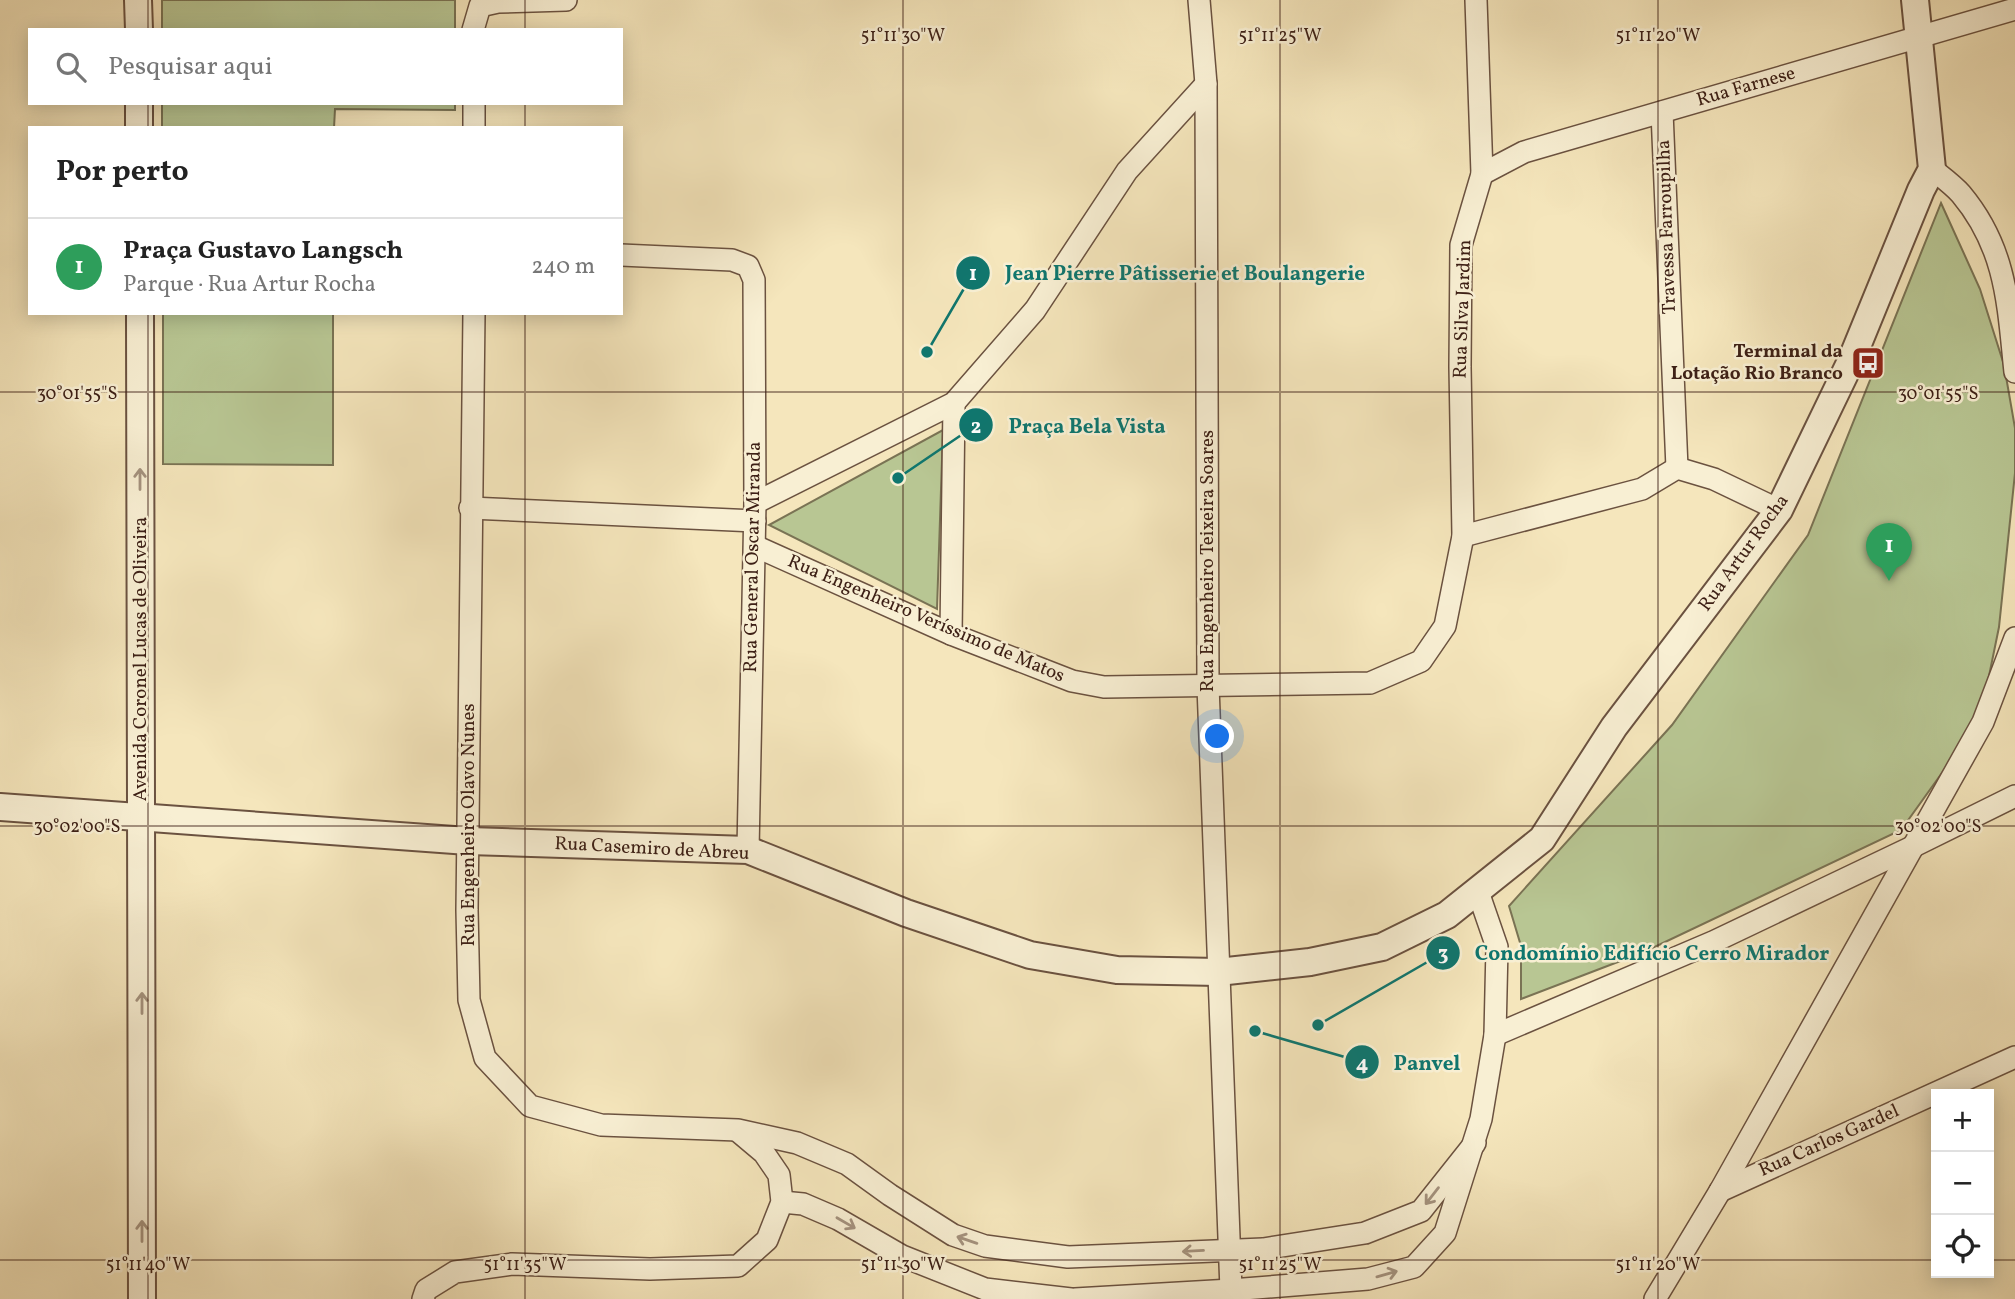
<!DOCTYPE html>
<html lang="pt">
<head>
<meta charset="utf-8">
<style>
  :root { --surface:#fff; --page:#f2f2f2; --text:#222; --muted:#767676; --line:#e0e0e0; --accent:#111827 }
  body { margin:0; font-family:Vollkorn,serif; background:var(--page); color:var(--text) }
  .controls { position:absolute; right:21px; bottom:21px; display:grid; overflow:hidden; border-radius:0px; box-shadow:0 4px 18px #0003 }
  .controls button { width:63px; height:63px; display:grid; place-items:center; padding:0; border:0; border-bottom:2px solid var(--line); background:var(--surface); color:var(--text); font:35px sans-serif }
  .you { position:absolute; left:1218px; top:737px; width:24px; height:24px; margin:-18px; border:5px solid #fff; border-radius:50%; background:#1a73e8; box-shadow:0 0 0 10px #1a73e833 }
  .badge { display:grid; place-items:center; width:46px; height:46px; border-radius:50%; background:var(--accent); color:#fff; font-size:23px; font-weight:700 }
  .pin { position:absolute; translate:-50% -58px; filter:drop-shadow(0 2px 4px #0008) }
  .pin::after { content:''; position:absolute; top:37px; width:24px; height:21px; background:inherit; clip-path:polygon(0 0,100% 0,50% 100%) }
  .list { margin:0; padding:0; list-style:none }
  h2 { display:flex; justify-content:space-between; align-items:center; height:91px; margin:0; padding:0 28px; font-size:30px }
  h2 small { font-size:23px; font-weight:400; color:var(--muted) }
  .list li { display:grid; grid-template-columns:46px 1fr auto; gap:21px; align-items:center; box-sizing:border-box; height:98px; padding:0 28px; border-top:2px solid var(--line) }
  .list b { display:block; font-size:26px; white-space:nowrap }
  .list p { margin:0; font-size:23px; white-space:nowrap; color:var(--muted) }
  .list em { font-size:23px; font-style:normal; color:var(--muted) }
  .icon { flex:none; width:38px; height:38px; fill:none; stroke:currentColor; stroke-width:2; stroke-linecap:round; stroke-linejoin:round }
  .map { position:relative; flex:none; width:2015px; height:1299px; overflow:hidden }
  .search { position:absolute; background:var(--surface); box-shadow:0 4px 18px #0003; left:28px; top:28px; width:595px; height:77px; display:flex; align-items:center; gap:18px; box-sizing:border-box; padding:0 24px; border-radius:0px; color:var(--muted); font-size:26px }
  .panel { position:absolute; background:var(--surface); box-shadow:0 4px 18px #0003; left:28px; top:126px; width:595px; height:189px; border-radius:0px }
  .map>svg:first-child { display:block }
  .green { fill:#b8c693; stroke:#7a7354; stroke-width:2 }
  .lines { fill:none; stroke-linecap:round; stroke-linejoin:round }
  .minor-casing { stroke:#6b5240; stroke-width:24 }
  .tertiary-casing { stroke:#6b5240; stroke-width:30 }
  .minor { stroke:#f8efd3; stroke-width:21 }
  .tertiary { stroke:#f8efd3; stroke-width:26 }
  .oneway { stroke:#a4927e }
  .ticks { fill:none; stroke:#3d2016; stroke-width:2; stroke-opacity:0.45 }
  .labels { text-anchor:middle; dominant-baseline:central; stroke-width:5; stroke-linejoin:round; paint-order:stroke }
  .street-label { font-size:19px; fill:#3d2016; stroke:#f8efd3 }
  .poi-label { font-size:19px; font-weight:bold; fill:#3d2016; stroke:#f8efd3; text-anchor:end }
  .ticks-label { font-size:18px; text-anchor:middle; fill:#3d2016; stroke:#f8efd3; stroke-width:5; stroke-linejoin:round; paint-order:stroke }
  .leader { fill:none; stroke:#0f766e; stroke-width:2.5 }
  .callout-dot { fill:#0f766e; stroke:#f8efd3; stroke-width:2.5 }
  .mark-label { font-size:21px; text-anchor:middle; font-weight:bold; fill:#fff }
  .callout-label { font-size:21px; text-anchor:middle; font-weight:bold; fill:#0f766e; stroke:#f8efd3; stroke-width:5; stroke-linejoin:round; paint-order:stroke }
</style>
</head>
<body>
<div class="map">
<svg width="2015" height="1299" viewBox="0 0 2015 1299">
  <rect width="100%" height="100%" fill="#f5e6bc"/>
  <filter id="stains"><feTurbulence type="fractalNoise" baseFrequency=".00286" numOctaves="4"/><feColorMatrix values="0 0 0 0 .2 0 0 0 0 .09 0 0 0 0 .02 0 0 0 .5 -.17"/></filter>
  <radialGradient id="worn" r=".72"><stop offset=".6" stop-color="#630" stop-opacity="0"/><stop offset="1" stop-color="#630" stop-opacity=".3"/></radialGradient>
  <g class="green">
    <rect x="162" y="0" width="293" height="30"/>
    <path d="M162 103H455V110L335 109 334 128H162Z"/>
    <path d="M1941 203 1980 289 2004 365 2015 428V473L1999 627 1980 720 1901 830 1644 952 1521 999V946L1509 906 1672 725 1808 535Z"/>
    <path d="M163 313H333V465L163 464Z"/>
    <path d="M943 430 937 609 769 525Z"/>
  </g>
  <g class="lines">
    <defs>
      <g id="minor">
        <path d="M1199 0 1206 84 1208 686 1231 1290"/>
        <path d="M473 30 480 6 498 2 566 0"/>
        <path d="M474 103V128"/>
        <path d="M1662 112 1677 468"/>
        <path d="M1932 169C1942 177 1953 185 1961 194 2007 249 2008 305 2015 372"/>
        <path d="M1482 174 1524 152 2015 9"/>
        <path d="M621 255 732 260 748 266 754 280 755 503 748 850"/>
        <path d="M474 313 467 910 469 1000 485 1058 530 1106 601 1125 738 1130 797 1143 847 1164 890 1195 953 1235 985 1246 1068 1257 1263 1249 1365 1233 1421 1211 1475 1143"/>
        <path d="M755 503 954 403 1035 310 1127 171 1206 84"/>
        <path d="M470 508 755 521"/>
        <path d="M1463 536 1642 489 1677 468 1714 479 1779 510"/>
        <path d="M755 546 951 634 1072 681 1104 687 1370 683 1421 661 1445 626 1463 536 1460 367 1461 245 1482 174 1476 0"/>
        <path d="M951 634 954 403"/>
        <path d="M1495 1035 1713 942 1912 847 2015 796"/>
        <path d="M1720 1191 2015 1057"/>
        <path d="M782 1202 803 1204 838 1219 902 1256 985 1289 1071 1299"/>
        <path d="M423 1299 426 1290 455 1272 512 1264 650 1269 738 1266 767 1240 782 1202 779 1175 764 1153 739 1132"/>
        <path d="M1075 1299 1231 1290 1368 1279 1414 1267 1445 1233 1481 1119 1495 1035 1497 947 1477 889"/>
        <path d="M1655 1299 1720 1191 1983 722 2015 638"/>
      </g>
      <g id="tertiary">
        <path d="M138 0 139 30"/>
        <path d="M139 103V128"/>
        <path d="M140 313 142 1299"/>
        <path d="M0 807 468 841 748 850 906 913 1030 955 1117 970 1218 972 1310 962 1382 947 1447 915 1542 839 1614 727 1779 510 1851 361 1921 190 1932 169 1915 0"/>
      </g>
    </defs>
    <use href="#minor" class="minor-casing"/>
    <use href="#tertiary" class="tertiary-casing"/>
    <use href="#minor" class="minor"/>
    <use href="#tertiary" class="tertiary"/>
  </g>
  <defs><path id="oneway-shaft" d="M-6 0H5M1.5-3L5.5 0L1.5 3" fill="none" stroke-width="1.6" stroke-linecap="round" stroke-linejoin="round" transform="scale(1.75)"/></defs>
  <g class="oneway">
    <use href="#oneway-shaft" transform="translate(140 479) rotate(-90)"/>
    <use href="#oneway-shaft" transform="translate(142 1003) rotate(-90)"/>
    <use href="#oneway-shaft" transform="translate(1432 1196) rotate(128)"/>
    <use href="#oneway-shaft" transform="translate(846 1223) rotate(30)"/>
    <use href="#oneway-shaft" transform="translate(142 1231) rotate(-90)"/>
    <use href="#oneway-shaft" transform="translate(967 1240) rotate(-161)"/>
    <use href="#oneway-shaft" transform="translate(1193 1251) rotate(177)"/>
    <use href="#oneway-shaft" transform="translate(1387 1274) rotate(-16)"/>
  </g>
  <path class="ticks" d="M148 0V30M525 0V30M903 0V1299M1280 0V1299M1658 0V1299M148 103V128M525 103V128M148 313V1299M525 313V1299M0 392H2015M0 826H2015M0 1260H1936M1989 1260H2015"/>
  <defs>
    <symbol id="bus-square" viewBox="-11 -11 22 22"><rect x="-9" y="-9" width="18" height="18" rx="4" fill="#8f2418" stroke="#f8efd3"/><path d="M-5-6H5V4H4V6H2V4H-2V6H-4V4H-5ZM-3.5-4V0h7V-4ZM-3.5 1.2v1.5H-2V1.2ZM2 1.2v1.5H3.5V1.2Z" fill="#fff"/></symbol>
  </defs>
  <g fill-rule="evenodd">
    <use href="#bus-square" x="1849" y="344" width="38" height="38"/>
  </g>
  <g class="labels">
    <g class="street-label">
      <text transform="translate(1746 87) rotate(-16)">Rua Farnese</text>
      <text transform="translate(1667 227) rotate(-92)">Travessa Farroupilha</text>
      <text transform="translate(1463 309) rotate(-88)">Rua Silva Jardim</text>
      <text transform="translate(1744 553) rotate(-54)">Rua Artur Rocha</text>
      <text transform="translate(753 557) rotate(-89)">Rua General Oscar Miranda</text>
      <text transform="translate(1208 561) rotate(-90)">Rua Engenheiro Teixeira Soares</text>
      <text transform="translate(926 619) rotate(23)">Rua Engenheiro Veríssimo de Matos</text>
      <text transform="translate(141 659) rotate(-90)">Avenida Coronel Lucas de Oliveira</text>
      <text transform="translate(469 825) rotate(-90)">Rua Engenheiro Olavo Nunes</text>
      <text transform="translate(652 849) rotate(3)">Rua Casemiro de Abreu</text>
      <text transform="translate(1829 1141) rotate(-24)">Rua Carlos Gardel</text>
    </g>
    <g class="poi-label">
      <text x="1843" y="352">Terminal da<tspan x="1843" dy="22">Lotação Rio Branco</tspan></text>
    </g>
  </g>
  <g class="ticks-label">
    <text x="903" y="41">51°11'30"W</text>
    <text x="1280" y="41">51°11'25"W</text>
    <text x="1658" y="41">51°11'20"W</text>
    <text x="77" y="399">30°01'55"S</text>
    <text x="1938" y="399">30°01'55"S</text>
    <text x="77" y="832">30°02'00"S</text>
    <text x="1938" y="832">30°02'00"S</text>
    <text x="148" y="1270">51°11'40"W</text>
    <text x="525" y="1270">51°11'35"W</text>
    <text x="903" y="1270">51°11'30"W</text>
    <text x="1280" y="1270">51°11'25"W</text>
    <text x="1658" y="1270">51°11'20"W</text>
  </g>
  <path class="leader" d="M927 352L973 273M898 478L976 425M1318 1025L1443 953M1255 1031L1362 1062"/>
  <g class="callout-dot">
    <circle cx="927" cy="352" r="7"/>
    <circle cx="898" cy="478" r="7"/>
    <circle cx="1318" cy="1025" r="7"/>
    <circle cx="1255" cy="1031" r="7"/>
    <circle cx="973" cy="273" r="18"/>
    <circle cx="976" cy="425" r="18"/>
    <circle cx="1443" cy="953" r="18"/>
    <circle cx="1362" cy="1062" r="18"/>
  </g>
  <g class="mark-label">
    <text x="973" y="280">1</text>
    <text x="976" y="433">2</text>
    <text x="1443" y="960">3</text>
    <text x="1362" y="1070">4</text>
  </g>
  <g class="callout-label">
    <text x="1185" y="280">Jean Pierre Pâtisserie et Boulangerie</text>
    <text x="1087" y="433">Praça Bela Vista</text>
    <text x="1652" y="960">Condomínio Edifício Cerro Mirador</text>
    <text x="1427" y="1070">Panvel</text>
  </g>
  <rect width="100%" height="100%" filter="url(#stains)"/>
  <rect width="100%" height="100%" fill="url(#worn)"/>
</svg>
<div class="controls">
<button>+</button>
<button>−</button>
<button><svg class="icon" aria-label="locate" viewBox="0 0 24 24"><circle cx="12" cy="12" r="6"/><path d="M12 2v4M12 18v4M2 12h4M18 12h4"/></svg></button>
</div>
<div class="you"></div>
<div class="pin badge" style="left:1889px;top:581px;background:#2e9e5b">1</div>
<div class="search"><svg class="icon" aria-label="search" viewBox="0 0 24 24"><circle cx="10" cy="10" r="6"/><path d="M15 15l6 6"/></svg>Pesquisar aqui</div>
<section class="panel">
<h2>Por perto<small></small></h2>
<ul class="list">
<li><span class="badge" style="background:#2e9e5b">1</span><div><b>Praça Gustavo Langsch</b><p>Parque · Rua Artur Rocha</p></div><em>240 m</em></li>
</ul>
</section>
</div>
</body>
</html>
